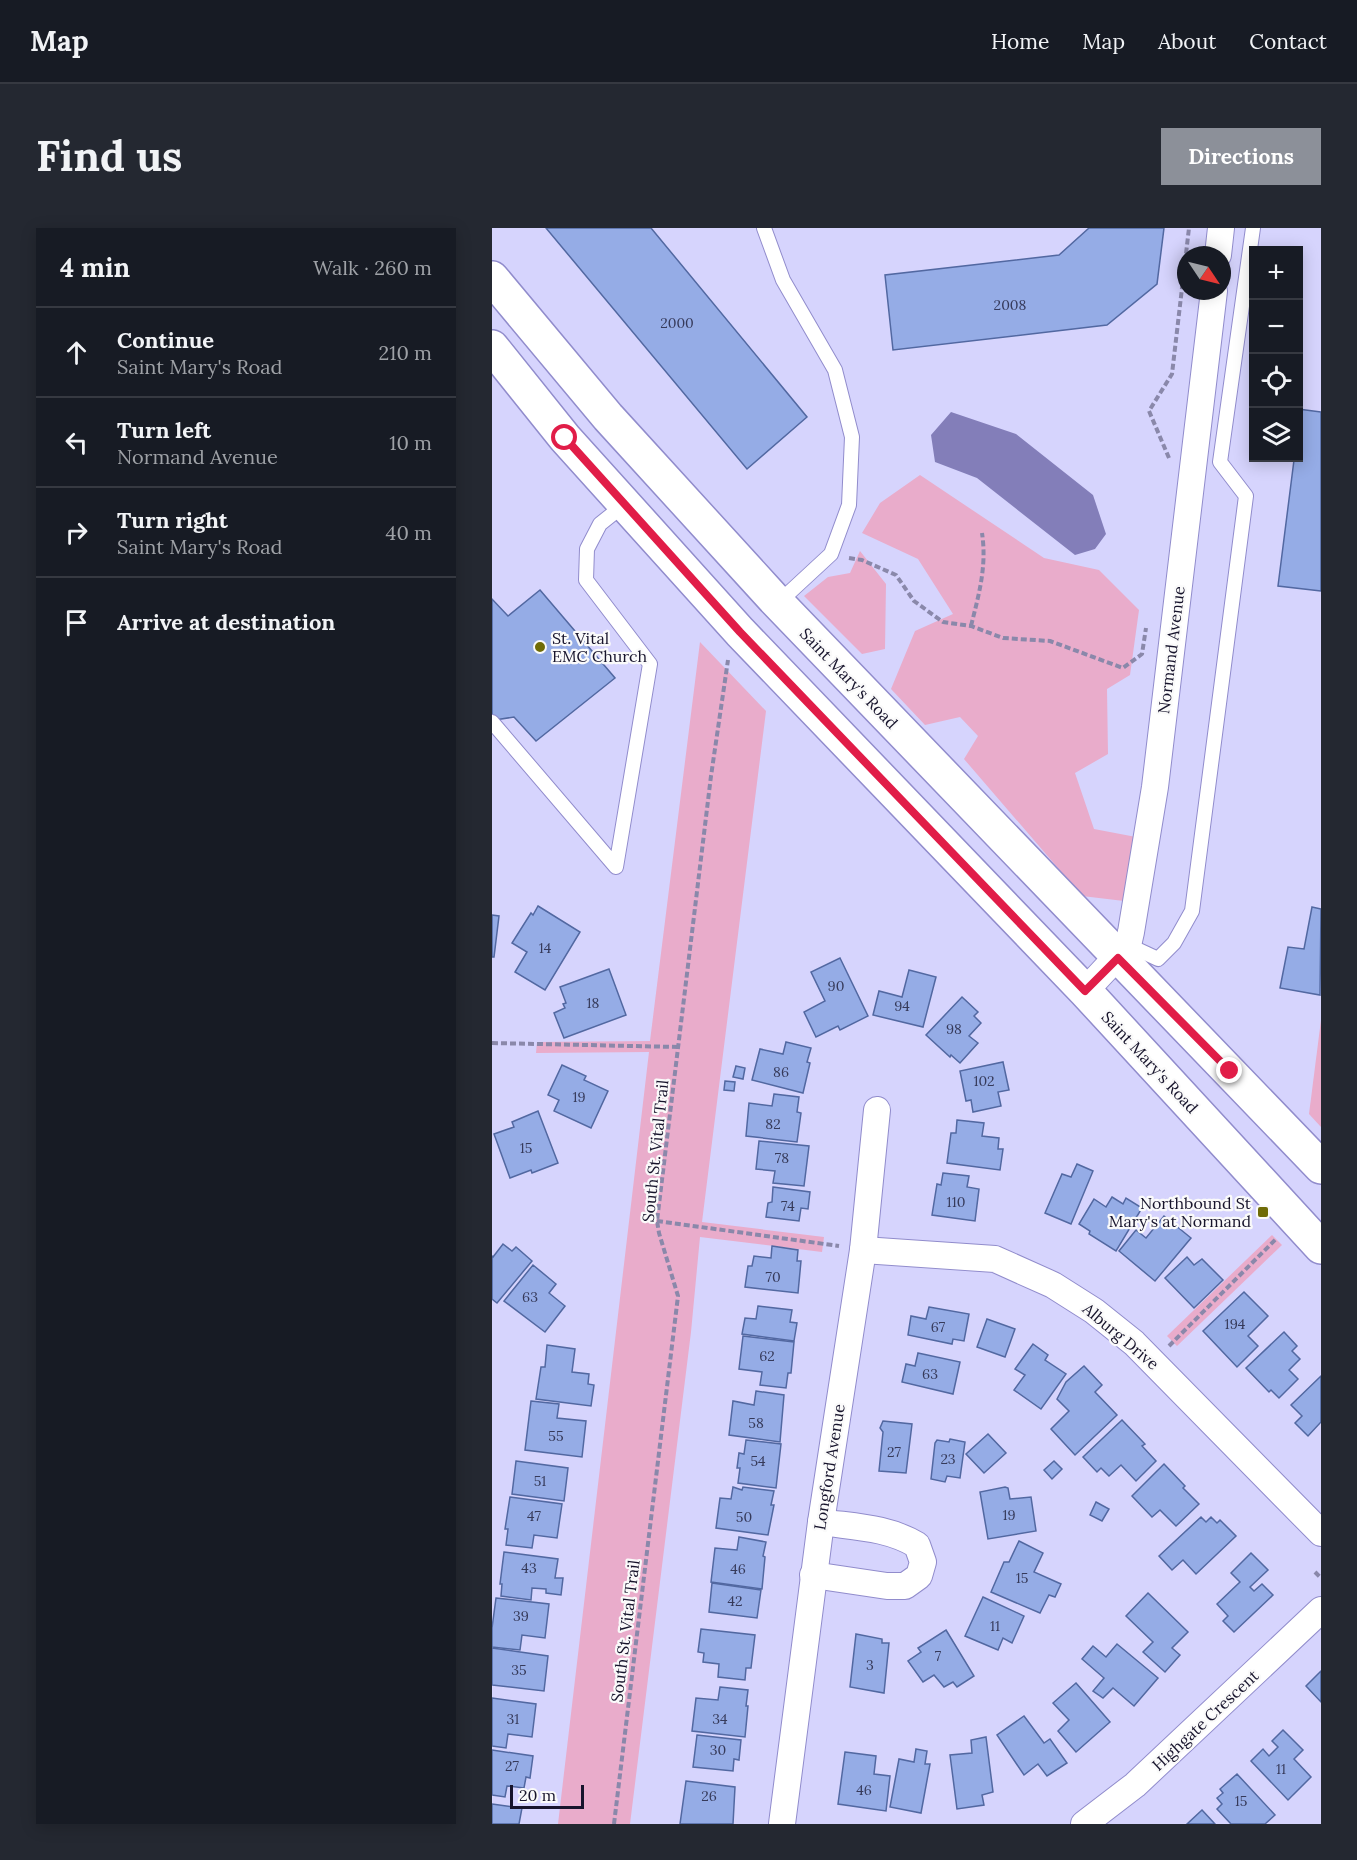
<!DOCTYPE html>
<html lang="en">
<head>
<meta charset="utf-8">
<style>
  :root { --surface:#171b24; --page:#242831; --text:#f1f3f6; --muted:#9ea1a6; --line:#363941; --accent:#8c9099 }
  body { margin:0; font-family:Lora,serif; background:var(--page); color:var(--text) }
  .controls { position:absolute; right:18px; top:18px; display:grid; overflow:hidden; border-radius:0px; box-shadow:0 3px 15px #0003 }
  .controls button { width:54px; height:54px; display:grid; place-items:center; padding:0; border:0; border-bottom:2px solid var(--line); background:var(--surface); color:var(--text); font:30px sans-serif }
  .compass { position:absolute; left:685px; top:18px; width:54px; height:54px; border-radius:50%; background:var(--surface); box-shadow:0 3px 15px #0003; rotate:125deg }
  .scale { position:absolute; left:18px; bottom:15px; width:74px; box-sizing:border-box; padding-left:6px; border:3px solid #17142c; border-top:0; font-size:16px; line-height:21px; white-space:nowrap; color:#17142c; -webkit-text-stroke:4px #fafafa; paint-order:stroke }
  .stop { position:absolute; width:18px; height:18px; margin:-14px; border:4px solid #e11d48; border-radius:50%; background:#fff }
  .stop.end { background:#e11d48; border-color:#fff; box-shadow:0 2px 6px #0008 }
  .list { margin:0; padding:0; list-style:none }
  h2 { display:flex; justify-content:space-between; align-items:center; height:78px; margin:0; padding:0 24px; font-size:26px }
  h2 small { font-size:20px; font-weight:400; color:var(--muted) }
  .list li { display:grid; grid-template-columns:39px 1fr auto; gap:18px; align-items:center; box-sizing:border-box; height:90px; padding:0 24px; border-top:2px solid var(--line) }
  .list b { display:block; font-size:22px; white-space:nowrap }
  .list p { margin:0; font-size:20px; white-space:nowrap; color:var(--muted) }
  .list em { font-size:20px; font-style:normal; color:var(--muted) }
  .icon { flex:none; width:33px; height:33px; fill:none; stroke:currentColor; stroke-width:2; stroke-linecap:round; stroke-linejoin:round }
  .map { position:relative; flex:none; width:829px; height:1596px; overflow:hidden; border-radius:0px }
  header { display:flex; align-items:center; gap:36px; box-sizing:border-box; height:84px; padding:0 30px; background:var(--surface); border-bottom:2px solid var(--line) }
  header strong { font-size:28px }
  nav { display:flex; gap:33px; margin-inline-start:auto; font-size:21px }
  .intro { display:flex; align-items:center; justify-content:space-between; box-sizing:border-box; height:144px; padding:0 36px }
  h1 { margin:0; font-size:42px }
  .button { padding:15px 27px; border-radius:0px; background:var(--accent); color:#fff; font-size:21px; font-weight:700 }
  main { display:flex; gap:36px; padding:0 36px }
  aside { flex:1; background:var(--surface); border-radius:0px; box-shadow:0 3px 15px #0003 }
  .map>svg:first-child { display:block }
  .green { fill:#e9accb }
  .water { fill:#837eb9 }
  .building { fill:#95ace6; stroke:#5268a1; stroke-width:1.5 }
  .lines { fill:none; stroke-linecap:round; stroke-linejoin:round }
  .lane-casing { stroke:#918ccc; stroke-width:16 }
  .street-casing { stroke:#918ccc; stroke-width:28 }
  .secondary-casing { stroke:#918ccc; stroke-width:36 }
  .path { stroke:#8a88aa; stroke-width:4; stroke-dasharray:6 3; stroke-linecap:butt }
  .lane { stroke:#fff; stroke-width:14 }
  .street { stroke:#fff; stroke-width:26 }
  .secondary { stroke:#fff; stroke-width:33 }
  .route { stroke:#e11d48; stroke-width:8 }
  .poi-dot { fill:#6f6b07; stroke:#fafafa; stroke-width:2 }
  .labels { text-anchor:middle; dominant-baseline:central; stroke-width:4.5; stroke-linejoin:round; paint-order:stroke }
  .number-label { font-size:14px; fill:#363a5a }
  .poi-label { font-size:16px; fill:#17142c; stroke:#fafafa; text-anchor:start }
  .street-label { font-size:16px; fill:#17142c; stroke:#fafafa }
</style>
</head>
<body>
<header>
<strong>Map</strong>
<nav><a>Home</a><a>Map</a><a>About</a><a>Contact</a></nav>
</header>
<div class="intro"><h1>Find us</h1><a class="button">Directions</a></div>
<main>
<aside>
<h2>4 min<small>Walk · 260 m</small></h2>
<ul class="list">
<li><svg class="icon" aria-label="ahead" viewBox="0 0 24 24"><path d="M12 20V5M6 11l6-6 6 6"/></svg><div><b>Continue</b><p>Saint Mary's Road</p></div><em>210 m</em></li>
<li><svg class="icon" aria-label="left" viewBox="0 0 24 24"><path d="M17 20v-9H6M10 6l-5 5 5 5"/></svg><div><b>Turn left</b><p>Normand Avenue</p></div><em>10 m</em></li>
<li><svg class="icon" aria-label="right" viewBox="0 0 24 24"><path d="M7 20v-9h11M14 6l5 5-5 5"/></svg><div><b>Turn right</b><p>Saint Mary's Road</p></div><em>40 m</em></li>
<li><svg class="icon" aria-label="arrive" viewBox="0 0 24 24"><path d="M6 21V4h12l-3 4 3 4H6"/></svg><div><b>Arrive at destination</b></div></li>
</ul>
</aside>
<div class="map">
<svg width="829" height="1596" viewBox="0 0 829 1596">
  <rect width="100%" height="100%" fill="#d6d4fd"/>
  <g class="green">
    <path d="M428 247 552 330 607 342 647 382 638 447 615 461 616 526 583 545 602 601 644 609 632 673 590 668 472 531 486 508 468 489 433 497 399 461 423 403 461 386 426 331 370 305 388 275Z"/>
    <path d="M368 323 394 356 393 421 370 426 312 368 336 349 358 345Z"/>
    <path d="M208 414 274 483 210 994 332 1009 330 1024 208 1009 199 1104 138 1596H66L157 824 44 825 45 814 158 813Z"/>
    <path d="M829 792V899L817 886Z"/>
    <path d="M780 1007 790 1017 685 1118 675 1108Z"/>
  </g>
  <path class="water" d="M459 184 524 206 601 267 614 306 603 321 583 327 485 250 443 234 439 207Z"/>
  <g class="building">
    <path d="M54 0H159L315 189 255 241Z"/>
    <path d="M597 0H672L665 56 615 97 401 122 393 47 567 27Z"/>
    <path d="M806 181 829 184V363L786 358 802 232 780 230H806Z"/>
    <path d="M48 362 123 450 44 513 22 489 3 492 0 488V371L16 388Z"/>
    <path d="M46 678 88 704 53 762 23 744 35 724 20 715 39 685 41 687Z"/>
    <path d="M820 679 829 681 828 767 788 760 796 719 812 721Z"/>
    <path d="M0 687 7 688 2 729H0Z"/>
    <path d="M348 730 376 788 348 802 346 798 324 809 312 784 333 773 319 744Z"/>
    <path d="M117 741 134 787 72 810 62 785 73 780 71 776 74 775 68 759Z"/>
    <path d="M417 742 444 749 431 799 381 787 387 763 410 769Z"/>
    <path d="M470 769 486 784 482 788 489 795 477 808 486 815 468 835 459 827 458 829 434 807Z"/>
    <path d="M294 814 319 820 315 834 318 835 311 865 260 852 268 821 291 826Z"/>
    <path d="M511 834 517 862 506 864 509 878 481 884 479 872 474 873 468 843Z"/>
    <path d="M70 837 94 848 92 852 116 863 99 900 62 883 67 872 56 867Z"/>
    <path d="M244 838 253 840 251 851 241 849Z"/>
    <path d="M233 853 243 854 242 863 232 862Z"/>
    <path d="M282 866 307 869 305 884 309 885 305 914 254 908 257 875 280 878Z"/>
    <path d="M46 883 66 935 40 945 39 942 18 950 2 906 22 899 20 894Z"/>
    <path d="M465 892 492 895 490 908 507 910 506 921H511L508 942 455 935 459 905H464Z"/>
    <path d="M267 913 317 918 312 958 281 955 283 943 264 941Z"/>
    <path d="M585 936 601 943 579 996 553 985 570 946 579 949Z"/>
    <path d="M451 945 477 948 475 959 487 961 483 993 440 987 445 956 449 957Z"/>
    <path d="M281 959 318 964 316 981 309 980 307 993 274 989 276 975 280 974Z"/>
    <path d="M620 969 631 976 634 970 650 980 624 1023 597 1006 598 1003 587 996 602 971 614 979Z"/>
    <path d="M672 988 699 1010 663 1053 627 1023 644 1002 654 1010Z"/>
    <path d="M11 1016 20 1023 24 1019 40 1033 5 1075 0 1071V1028L1 1029Z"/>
    <path d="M280 1018 306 1022 305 1033H309L306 1065 253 1059 256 1038H260L262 1028 279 1030Z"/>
    <path d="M695 1029 702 1037 710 1031 731 1052 702 1080 673 1050Z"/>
    <path d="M41 1037 64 1056 57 1065 73 1078 53 1104 12 1073Z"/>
    <path d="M752 1064 776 1088 756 1108 766 1118 745 1139 711 1103Z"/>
    <path d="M266 1078 300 1082 298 1094 305 1095 302 1113 250 1106 253 1090 264 1091Z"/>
    <path d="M437 1079 477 1086 472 1113 461 1111 460 1116 416 1107 419 1088 434 1091Z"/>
    <path d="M495 1091 523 1101 513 1129 485 1119Z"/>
    <path d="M792 1104 805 1118 800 1123 808 1131 797 1142 806 1151 787 1170 779 1162 777 1164 754 1140Z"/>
    <path d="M251 1108 302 1114 299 1145H296L294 1160 268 1157 270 1144 247 1141Z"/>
    <path d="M541 1116 556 1127 553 1132 574 1146 549 1181 522 1162 533 1147 523 1141Z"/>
    <path d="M55 1117 83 1121 80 1144 97 1146 96 1156 102 1157 99 1178 44 1171 49 1139H53Z"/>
    <path d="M426 1125 468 1134 461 1166 410 1154 414 1136 423 1138Z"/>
    <path d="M592 1138 610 1157 603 1164 625 1187 583 1227 559 1201 577 1183 565 1171 574 1154Z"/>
    <path d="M829 1148V1194L816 1208 803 1195 810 1188 799 1177Z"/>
    <path d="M264 1163 292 1167 288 1214 237 1207 241 1173 262 1177Z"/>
    <path d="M39 1173 67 1176 65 1190 94 1193 90 1229 33 1222Z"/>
    <path d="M630 1192 653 1216 650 1218 664 1233 644 1253 629 1237 617 1248 609 1240 605 1244 591 1229Z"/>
    <path d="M391 1193 420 1196 414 1245 387 1243 391 1204 388 1200Z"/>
    <path d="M496 1206 514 1225 492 1245 474 1226Z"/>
    <path d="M458 1211 473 1214 468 1250 455 1248 453 1254 439 1251 443 1215 445 1212 457 1214Z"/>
    <path d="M254 1212 289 1216 284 1260 246 1255 248 1240H245L247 1225 252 1226Z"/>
    <path d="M24 1233 76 1240 72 1273 20 1266Z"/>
    <path d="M562 1233 570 1241 560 1251 552 1242Z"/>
    <path d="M672 1236 693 1258 691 1260 707 1276 684 1298 668 1282 660 1289 640 1268Z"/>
    <path d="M241 1259 250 1262 251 1259 282 1263 279 1277H282L276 1307 224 1300 228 1270 239 1271Z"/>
    <path d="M513 1259 516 1260 518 1271 539 1269 544 1303 496 1311 488 1264Z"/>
    <path d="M18 1269 70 1276 65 1310 42 1307 40 1320 14 1317 16 1301H13Z"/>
    <path d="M604 1274 617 1281 610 1293 598 1287Z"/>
    <path d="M709 1289 714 1294 719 1289 725 1295 728 1292 744 1308 704 1346 691 1332 680 1342 667 1328Z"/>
    <path d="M247 1309 274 1314 271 1328 273 1329 270 1361 219 1354 223 1320 245 1322Z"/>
    <path d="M527 1313 551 1325 542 1344 569 1356 563 1369 557 1367 548 1385 499 1364 512 1334H517Z"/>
    <path d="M12 1324 66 1331 63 1350H71L69 1367 54 1365V1361L40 1360 39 1372 9 1368 10 1356H8Z"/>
    <path d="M759 1325 776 1342 758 1359 762 1363 770 1356 781 1367 742 1404 731 1393 736 1388 725 1376 748 1354 739 1345Z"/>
    <path d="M220 1355 269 1362 265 1390 217 1384Z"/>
    <path d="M656 1365 696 1404 680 1420 688 1427 673 1444 651 1424 661 1414 634 1388Z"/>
    <path d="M491 1369 532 1388 520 1415 511 1410 506 1422 473 1408Z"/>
    <path d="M4 1370 57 1376 53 1410 30 1407 28 1422 0 1419V1400Z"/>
    <path d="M209 1401 263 1407 259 1440H254L253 1452 226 1449 227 1436 211 1434 212 1425 206 1424Z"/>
    <path d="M454 1402 482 1448 465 1459 461 1454 452 1459 442 1447 431 1454 416 1433 429 1424 426 1420Z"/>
    <path d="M364 1406 390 1411V1415H397L392 1465 358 1459Z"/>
    <path d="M625 1416 666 1450 642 1478 621 1460 611 1470 601 1463 612 1450 590 1431 601 1418 614 1429Z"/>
    <path d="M0 1420 56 1428 52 1463 0 1457Z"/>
    <path d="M829 1443V1474L814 1458Z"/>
    <path d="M584 1455 618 1494 584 1524 566 1503 577 1492 561 1475Z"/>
    <path d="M228 1459 256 1462 254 1478H256L253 1509 200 1503 204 1470 226 1472Z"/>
    <path d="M0 1470 44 1476 40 1509 16 1506 14 1520 0 1518Z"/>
    <path d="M532 1488 552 1515 558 1511 575 1535 555 1548 546 1536 532 1547 505 1507Z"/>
    <path d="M791 1502 811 1522 802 1531 819 1549 796 1572 759 1533 771 1521 777 1528 786 1519 780 1513Z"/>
    <path d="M205 1507 249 1512 247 1532 242 1531 241 1543 201 1539Z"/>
    <path d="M494 1509 501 1564 490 1567 492 1577 465 1581 458 1527 480 1525 479 1512Z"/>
    <path d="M424 1521 435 1523 433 1536H438L429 1585 398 1579 407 1531 422 1534Z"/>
    <path d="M0 1522 41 1528 38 1550 34 1549 32 1560 15 1558 13 1569 0 1567Z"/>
    <path d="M353 1524 384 1528 382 1546 398 1548 394 1583 346 1576Z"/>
    <path d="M745 1546 783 1587 773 1596H739L725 1581 730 1576 725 1570 731 1565 728 1561Z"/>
    <path d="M194 1553 243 1559 241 1596H188Z"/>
    <path d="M0 1576 30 1580 27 1596H0Z"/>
    <path d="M710 1582 723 1596H695Z"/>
  </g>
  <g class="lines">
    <defs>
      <g id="lane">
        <path d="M272 0 291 52 343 142 360 209 357 277 339 326 286 375"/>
        <path d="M0 494 124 639 158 436 94 352 95 321 108 296 133 276"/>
        <path d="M636 717 666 731 682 715 700 683 754 268 728 234 761 0"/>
      </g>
      <g id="street">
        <path d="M726 27 729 0"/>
        <path d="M593 763 636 717 639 704 663 559 722 63"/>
        <path d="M371 1022 503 1031 561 1057 602 1083 642 1115 829 1305"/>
        <path d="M321 1347 395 1358H413L427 1348 431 1334 425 1317C395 1299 362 1299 329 1294"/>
        <path d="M290 1596 329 1294 371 1022 385 882"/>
        <path d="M592 1596 643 1557 829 1382"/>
      </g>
      <g id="secondary">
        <path d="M0 50 116 189 282 371 829 939"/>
        <path d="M0 119 73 210 248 404 593 763 829 1019"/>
      </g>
    </defs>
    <use href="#lane" class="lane-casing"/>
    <use href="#street" class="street-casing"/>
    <use href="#secondary" class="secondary-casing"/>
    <g class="path">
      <path d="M677 230 657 183 680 146 697 0"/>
      <path d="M357 330 370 332 404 347 422 373 451 394 479 398 511 410 558 413 631 440 650 426 654 400"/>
      <path d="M479 398C487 366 495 338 490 305"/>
      <path d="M0 815 187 819"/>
      <path d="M165 993 347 1018"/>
      <path d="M677 1118 784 1011"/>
      <path d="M823 1344 829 1350"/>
      <path d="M122 1596 186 1068 167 1005 165 993 219 548 236 432"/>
    </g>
    <use href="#lane" class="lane"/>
    <use href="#street" class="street"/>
    <use href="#secondary" class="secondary"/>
  </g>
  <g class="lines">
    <path class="route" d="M73 210 248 404 593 763 626 730 738 843"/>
  </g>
  <g class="poi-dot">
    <circle cx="48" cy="419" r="6"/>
    <rect x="765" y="978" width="12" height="12" rx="3"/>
  </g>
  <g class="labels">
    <g class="number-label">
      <text x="518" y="77">2008</text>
      <text x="185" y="95">2000</text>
      <text x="53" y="720">14</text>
      <text x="344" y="758">90</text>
      <text x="101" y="775">18</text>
      <text x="410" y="778">94</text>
      <text x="462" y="801">98</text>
      <text x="289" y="844">86</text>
      <text x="492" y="853">102</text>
      <text x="87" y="869">19</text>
      <text x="281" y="896">82</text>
      <text x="34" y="920">15</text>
      <text x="290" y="930">78</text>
      <text x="464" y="974">110</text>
      <text x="296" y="978">74</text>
      <text x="281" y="1049">70</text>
      <text x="38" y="1069">63</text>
      <text x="743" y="1096">194</text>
      <text x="446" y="1099">67</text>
      <text x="275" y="1128">62</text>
      <text x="438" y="1146">63</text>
      <text x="264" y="1195">58</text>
      <text x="64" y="1208">55</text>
      <text x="402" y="1224">27</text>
      <text x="456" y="1231">23</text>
      <text x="266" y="1233">54</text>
      <text x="48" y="1253">51</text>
      <text x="517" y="1287">19</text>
      <text x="42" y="1288">47</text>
      <text x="252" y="1289">50</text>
      <text x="37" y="1340">43</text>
      <text x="246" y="1341">46</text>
      <text x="530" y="1350">15</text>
      <text x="243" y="1373">42</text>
      <text x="29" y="1388">39</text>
      <text x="503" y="1398">11</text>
      <text x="446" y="1428">7</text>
      <text x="378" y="1437">3</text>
      <text x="27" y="1442">35</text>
      <text x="21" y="1491">31</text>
      <text x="228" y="1491">34</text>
      <text x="226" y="1522">30</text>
      <text x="20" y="1538">27</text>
      <text x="789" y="1541">11</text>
      <text x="372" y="1562">46</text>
      <text x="217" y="1568">26</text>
      <text x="749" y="1573">15</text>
    </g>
    <g class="poi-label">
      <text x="60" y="410">St. Vital<tspan x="60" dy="18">EMC Church</tspan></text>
      <text x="759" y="975" text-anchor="end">Northbound St<tspan x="759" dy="18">Mary's at Normand</tspan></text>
    </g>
    <g class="street-label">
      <text transform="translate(679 422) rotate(-83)">Normand Avenue</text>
      <text transform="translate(357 450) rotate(46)">Saint Mary's Road</text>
      <text transform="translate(658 834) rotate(47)">Saint Mary's Road</text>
      <text transform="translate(163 923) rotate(-84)">South St. Vital Trail</text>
      <text transform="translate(629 1108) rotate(40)">Alburg Drive</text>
      <text transform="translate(337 1239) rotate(-81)">Longford Avenue</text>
      <text transform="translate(133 1403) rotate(-83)">South St. Vital Trail</text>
      <text transform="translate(713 1492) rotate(-43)">Highgate Crescent</text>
    </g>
  </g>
</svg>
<div class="controls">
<button>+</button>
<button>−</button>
<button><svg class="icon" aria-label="locate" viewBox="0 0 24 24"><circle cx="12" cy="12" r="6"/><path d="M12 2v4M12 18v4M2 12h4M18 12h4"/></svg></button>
<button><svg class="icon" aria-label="layers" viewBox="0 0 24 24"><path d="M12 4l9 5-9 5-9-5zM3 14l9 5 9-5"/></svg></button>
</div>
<svg class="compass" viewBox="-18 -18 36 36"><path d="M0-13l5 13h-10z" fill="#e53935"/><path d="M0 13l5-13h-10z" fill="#9ea1a6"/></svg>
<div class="scale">20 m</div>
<div class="stop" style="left:73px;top:210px"></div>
<div class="stop end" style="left:738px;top:843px"></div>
</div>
</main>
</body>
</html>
